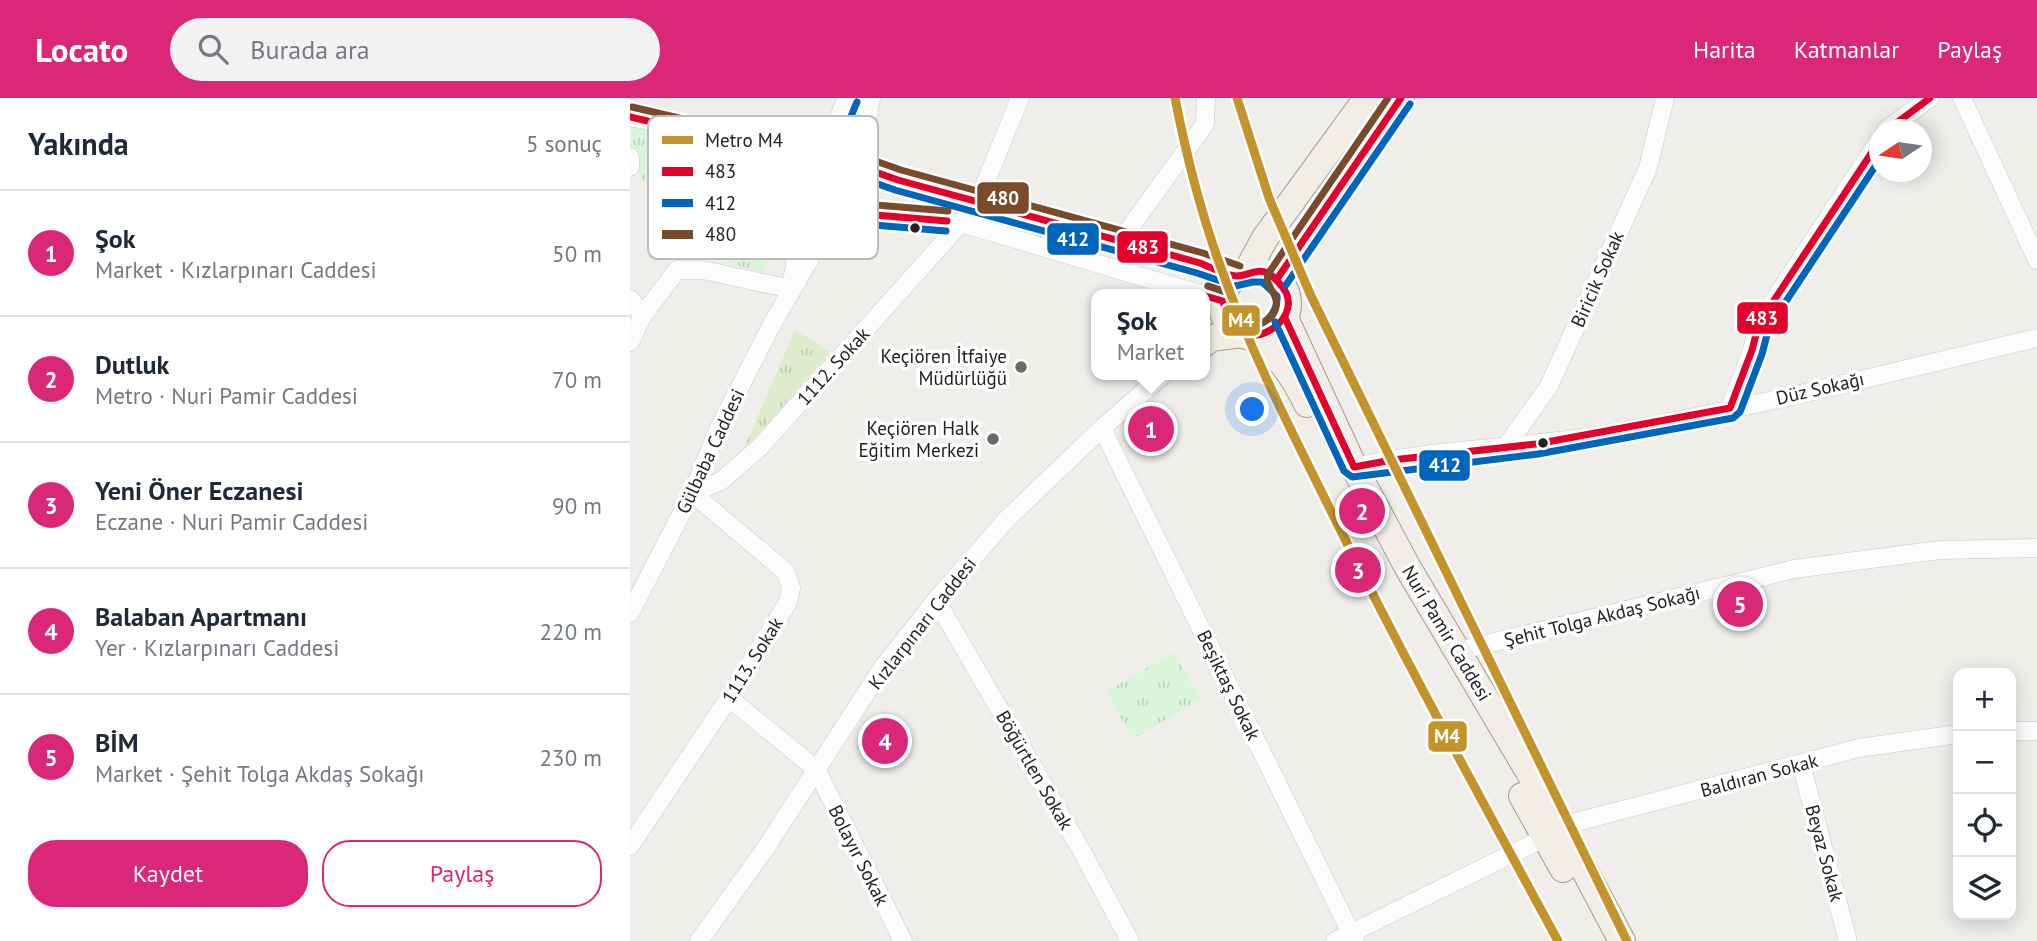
<!DOCTYPE html>
<html lang="tr">
<head>
<meta charset="utf-8">
<style>
  :root { --surface:#fff; --page:#f2f2f3; --text:#1f2937; --muted:#747a83; --line:#e0e1e3; --accent:#db2777 }
  body { margin:0; font-family:"PT Sans",sans-serif; background:var(--page); color:var(--text) }
  .controls { position:absolute; right:21px; bottom:21px; display:grid; overflow:hidden; border-radius:14px; box-shadow:0 4px 18px #0003 }
  .controls button { width:63px; height:63px; display:grid; place-items:center; padding:0; border:0; border-bottom:2px solid var(--line); background:var(--surface); color:var(--text); font:35px sans-serif }
  .compass { position:absolute; left:1239px; top:21px; width:63px; height:63px; border-radius:50%; background:var(--surface); box-shadow:0 4px 18px #0003; rotate:257deg }
  .you { position:absolute; left:623px; top:312px; width:24px; height:24px; margin:-18px; border:5px solid #fff; border-radius:50%; background:#1a73e8; box-shadow:0 0 0 10px #1a73e833 }
  .badge { display:grid; place-items:center; width:46px; height:46px; border-radius:50%; background:var(--accent); color:#fff; font-size:23px; font-weight:700 }
  .pin { position:absolute; translate:-50% -50%; border:4px solid #fff; box-shadow:0 2px 7px #0006 }
  .popup { position:absolute; left:461px; top:191px; width:119px; height:91px; box-sizing:border-box; display:grid; place-content:center; border-radius:14px; background:var(--surface); filter:drop-shadow(0 2px 5px #0005); font-size:23px; white-space:nowrap; color:var(--muted) }
  .popup b { font-size:26px; color:var(--text) }
  .popup::after { content:''; position:absolute; left:50%; top:100%; margin-left:-14px; border:14px solid transparent; border-top-color:var(--surface) }
  .list { margin:0; padding:0; list-style:none }
  h2 { display:flex; justify-content:space-between; align-items:center; height:91px; margin:0; padding:0 28px; font-size:30px }
  h2 small { font-size:23px; font-weight:400; color:var(--muted) }
  .list li { display:grid; grid-template-columns:46px 1fr auto; gap:21px; align-items:center; box-sizing:border-box; height:126px; padding:0 28px; border-top:2px solid var(--line) }
  .list b { display:block; font-size:26px; white-space:nowrap }
  .list p { margin:0; font-size:23px; white-space:nowrap; color:var(--muted) }
  .list em { font-size:23px; font-style:normal; color:var(--muted) }
  .actions { display:flex; gap:14px; padding:21px 28px }
  .actions a { flex:1; padding:16px 0; border:2px solid var(--accent); border-radius:28px; text-align:center; font-size:24px; color:var(--accent) }
  .actions .main { background:var(--accent); color:#fff }
  .icon { flex:none; width:38px; height:38px; fill:none; stroke:currentColor; stroke-width:2; stroke-linecap:round; stroke-linejoin:round }
  .map { position:relative; flex:none; width:1407px; height:843px; overflow:hidden }
  header { display:flex; align-items:center; gap:42px; box-sizing:border-box; height:98px; padding:0 35px; background:var(--accent); color:#fff }
  header strong { font-size:33px }
  nav { display:flex; gap:38px; margin-inline-start:auto; font-size:24px }
  .search { width:490px; height:63px; background:var(--page); display:flex; align-items:center; gap:18px; box-sizing:border-box; padding:0 24px; border-radius:38px; color:var(--muted); font-size:26px }
  main { display:flex }
  aside { flex:1; background:var(--surface) }
  .map>svg:first-child { display:block }
  .grass { fill:url(#grass-tufts) }
  .park { fill:url(#park-tufts) }
  .lines { fill:none; stroke-linecap:round; stroke-linejoin:round }
  .street-casing { stroke:#c9c8c7; stroke-width:19 }
  .primary-casing { stroke:#a79c86; stroke-width:28 }
  .street { stroke:#fdfcfc; stroke-width:18 }
  .primary { stroke:#f3ede7; stroke-width:26 }
  .bus-1-casing { stroke:#fff; stroke-width:12 }
  .bus-2-casing { stroke:#fff; stroke-width:12 }
  .bus-3-casing { stroke:#fff; stroke-width:12 }
  .bus-1 { stroke:#e4002b; stroke-width:7 }
  .bus-2 { stroke:#0065bd; stroke-width:7 }
  .bus-3 { stroke:#7a4b2a; stroke-width:7 }
  .metro-1-casing { stroke:#fff; stroke-width:14 }
  .metro-1 { stroke:#c4932c; stroke-width:9 }
  .bus-dot { fill:#222; stroke:#fff; stroke-width:2.5 }
  .poi-dot { fill:#6a6968; stroke:#fff; stroke-width:2.5 }
  .labels { text-anchor:middle; dominant-baseline:central; stroke-width:7; stroke-linejoin:round; paint-order:stroke }
  .street-label { font-size:19px; fill:#222; stroke:#fff }
  .poi-label { font-size:19px; fill:#222; stroke:#fff; text-anchor:end }
  .key { fill:#fff; stroke:#bdbdbd; stroke-width:2 }
  .key-label { font-size:19px; fill:#222 }
  .line-badge { stroke:#fff; stroke-width:2.5 }
  .badge-label { font-size:19px; text-anchor:middle; font-weight:bold; fill:#fff }
</style>
</head>
<body>
<header>
<strong>Locato</strong>
<div class="search"><svg class="icon" aria-label="search" viewBox="0 0 24 24"><circle cx="10" cy="10" r="6"/><path d="M15 15l6 6"/></svg>Burada ara</div>
<nav><a>Harita</a><a>Katmanlar</a><a>Paylaş</a></nav>
</header>
<main>
<aside>
<h2>Yakında<small>5 sonuç</small></h2>
<ul class="list">
<li><span class="badge">1</span><div><b>Şok</b><p>Market · Kızlarpınarı Caddesi</p></div><em>50 m</em></li>
<li><span class="badge">2</span><div><b>Dutluk</b><p>Metro · Nuri Pamir Caddesi</p></div><em>70 m</em></li>
<li><span class="badge">3</span><div><b>Yeni Öner Eczanesi</b><p>Eczane · Nuri Pamir Caddesi</p></div><em>90 m</em></li>
<li><span class="badge">4</span><div><b>Balaban Apartmanı</b><p>Yer · Kızlarpınarı Caddesi</p></div><em>220 m</em></li>
<li><span class="badge">5</span><div><b>BİM</b><p>Market · Şehit Tolga Akdaş Sokağı</p></div><em>230 m</em></li>
</ul>
<div class="actions"><a class="main">Kaydet</a><a>Paylaş</a></div>
</aside>
<div class="map">
<svg width="1407" height="843" viewBox="0 0 1407 843">
  <defs>
    <pattern id="grass-tufts" width="24" height="20" patternUnits="userSpaceOnUse" patternTransform="scale(1.75)"><rect width="24" height="20" fill="#ddeccb"/><path d="M3 7l-1-3M5 7V3M7 7l1-3M15 17l-1-3M17 17v-4M19 17l1-3" fill="none" stroke="#bdcaae"/></pattern>
    <pattern id="park-tufts" width="24" height="20" patternUnits="userSpaceOnUse" patternTransform="scale(1.75)"><rect width="24" height="20" fill="#daf5da"/><path d="M3 7l-1-3M5 7V3M7 7l1-3M15 17l-1-3M17 17v-4M19 17l1-3" fill="none" stroke="#bbd2bb"/></pattern>
  </defs>
  <rect width="100%" height="100%" fill="#f0eeeb"/>
  <path class="grass" d="M165 232 201 254 113 353Z"/>
  <g class="park">
    <path d="M2 25C53 52 116 75 148 125L132 175 62 153 56 130 12 81 1 50Z"/>
    <path d="M544 554 571 601 503 641 476 594Z"/>
  </g>
  <g class="lines">
    <defs>
      <g id="street">
        <path d="M1332 0 1407 162"/>
        <path d="M0 19 36 26 184 62"/>
        <path d="M1256 32 1300 0"/>
        <path d="M60 39 138 80 173 90"/>
        <path d="M193 56 217 0"/>
        <path d="M0 59V69"/>
        <path d="M229 63 241 0"/>
        <path d="M234 70 268 82 570 165 607 178"/>
        <path d="M348 103 390 0"/>
        <path d="M221 115 331 125 570 196"/>
        <path d="M491 142 575 26 576 0"/>
        <path d="M162 184C166 157 174 127 175 99 175 88 173 79 179 68 185 59 196 54 207 54 271 55 224 164 175 99"/>
        <path d="M575 198 593 203"/>
        <path d="M0 201 13 217"/>
        <path d="M0 244 13 217 47 172H73L161 191"/>
        <path d="M1100 310 1122 252 1129 225 1250 41"/>
        <path d="M472 330 725 843"/>
        <path d="M875 350 919 288 1018 70 1035 0"/>
        <path d="M724 369C803 351 886 351 966 338 1114 312 1261 274 1407 240"/>
        <path d="M306 502 450 750 500 843"/>
        <path d="M0 515 62 395 89 330 141 228 204 119"/>
        <path d="M828 553 1164 471 1310 452 1407 450"/>
        <path d="M99 600 186 671 273 843"/>
        <path d="M1381 633H1407"/>
        <path d="M1171 666 1218 843"/>
        <path d="M931 728 1229 650 1328 636"/>
        <path d="M0 748 99 600 158 504 161 490 156 474 62 395 91 383 130 349 331 125"/>
        <path d="M69 843 135 751 253 569 306 502 377 421 472 330 533 277"/>
        <path d="M705 843 916 739"/>
      </g>
      <g id="primary">
        <path d="M617 173 635 140 737 0"/>
        <circle cx="625" cy="206" r="33"/>
        <path d="M647 181 771 0"/>
        <path d="M655 220 724 369 778 470 931 728 992 843"/>
        <path d="M621 238C649 257 662 275 677 306"/>
        <path d="M575 245 581 240 612 236"/>
        <path d="M892 698 933 771"/>
      </g>
    </defs>
    <use href="#street" class="street-casing"/>
    <use href="#primary" class="primary-casing"/>
    <use href="#street" class="street"/>
    <use href="#primary" class="primary"/>
    <defs>
      <g id="bus-1">
        <path d="M0 19 184 62"/>
        <path d="M1257 32 1300 0"/>
        <path d="M234 70 268 82 570 165C580 169 595 177 606 178 618 178 625 170 638 175 643 178 646 182 650 186 681 219 617 259 599 224 595 218 595 209 593 203L575 198"/>
        <path d="M221 115 317 123"/>
        <path d="M647 181 771 0"/>
        <path d="M655 220 724 369 762 362 906 346 1100 310 1122 252 1129 225 1250 42"/>
      </g>
      <g id="bus-2">
        <path d="M231 80 265 92 567 175 605 188 623 184H632L647 198C649 213 632 234 615 226 605 221 605 205 601 196L578 188"/>
        <path d="M207 109C192 104 174 89 190 72 196 67 202 64 206 57 215 40 219 21 227 4"/>
        <path d="M220 125 316 133"/>
        <path d="M656 187 780 6"/>
        <path d="M645 224 714 373 722 379 908 356 1103 320 1110 314 1132 256 1139 229 1250 61"/>
      </g>
      <g id="bus-3">
        <path d="M2 9 186 52"/>
        <path d="M237 60 271 72 573 155 610 168"/>
        <path d="M222 105 318 113"/>
        <path d="M578 188 600 195C605 203 604 215 611 221 624 234 650 221 646 202 644 192 635 187 638 176L758 0"/>
      </g>
    </defs>
    <use href="#bus-1" class="bus-1-casing"/>
    <use href="#bus-2" class="bus-2-casing"/>
    <use href="#bus-3" class="bus-3-casing"/>
    <use href="#bus-1" class="bus-1"/>
    <use href="#bus-2" class="bus-2"/>
    <use href="#bus-3" class="bus-3"/>
    <defs>
      <g id="metro-1">
        <path d="M545 0C557 61 572 120 594 178 623 259 663 336 701 413 773 559 851 701 928 843"/>
        <path d="M607 0 639 100 681 198 997 843"/>
      </g>
    </defs>
    <use href="#metro-1" class="metro-1-casing"/>
    <use href="#metro-1" class="metro-1"/>
  </g>
  <g class="bus-dot">
    <circle cx="285" cy="130" r="6"/>
    <circle cx="913" cy="345" r="6"/>
  </g>
  <g class="poi-dot">
    <circle cx="391" cy="269" r="7"/>
    <circle cx="363" cy="341" r="7"/>
  </g>
  <g class="labels">
    <g class="street-label">
      <text transform="translate(967 181) rotate(-66)">Biricik Sokak</text>
      <text transform="translate(203 268) rotate(-48)">1112. Sokak</text>
      <text transform="translate(1190 290) rotate(-13)">Düz Sokağı</text>
      <text transform="translate(80 353) rotate(-65)">Gülbaba Caddesi</text>
      <text transform="translate(972 518) rotate(-14)">Şehit Tolga Akdaş Sokağı</text>
      <text transform="translate(292 525) rotate(-52)">Kızlarpınarı Caddesi</text>
      <text transform="translate(817 535) rotate(59)">Nuri Pamir Caddesi</text>
      <text transform="translate(122 562) rotate(-58)">1113. Sokak</text>
      <text transform="translate(599 587) rotate(64)">Beşiktaş Sokak</text>
      <text transform="translate(405 672) rotate(60)">Böğürtlen Sokak</text>
      <text transform="translate(1129 677) rotate(-15)">Baldıran Sokak</text>
      <text transform="translate(1195 755) rotate(75)">Beyaz Sokak</text>
      <text transform="translate(229 757) rotate(63)">Bolayır Sokak</text>
    </g>
    <g class="poi-label">
      <text x="377" y="258">Keçiören İtfaiye<tspan x="377" dy="22">Müdürlüğü</tspan></text>
      <text x="349" y="330">Keçiören Halk<tspan x="349" dy="22">Eğitim Merkezi</tspan></text>
    </g>
  </g>
  <rect x="18" y="18" width="230" height="143" rx="10" class="key"/>
  <rect x="32" y="38" width="31" height="8" fill="#c4932c"/>
  <rect x="32" y="69" width="31" height="9" fill="#e4002b"/>
  <rect x="32" y="101" width="31" height="8" fill="#0065bd"/>
  <rect x="32" y="132" width="31" height="9" fill="#7a4b2a"/>
  <g class="key-label">
    <text x="75" y="49">Metro M4</text>
    <text x="75" y="80">483</text>
    <text x="75" y="112">412</text>
    <text x="75" y="143">480</text>
  </g>
  <g class="line-badge">
    <rect x="346" y="83" width="54" height="34" rx="7" fill="#7a4b2a"/>
    <rect x="416" y="124" width="54" height="34" rx="7" fill="#0065bd"/>
    <rect x="486" y="132" width="53" height="34" rx="7" fill="#e4002b"/>
    <rect x="1106" y="203" width="53" height="34" rx="7" fill="#e4002b"/>
    <rect x="591" y="206" width="40" height="33" rx="7" fill="#c4932c"/>
    <rect x="788" y="351" width="53" height="33" rx="7" fill="#0065bd"/>
    <rect x="797" y="622" width="41" height="33" rx="7" fill="#c4932c"/>
  </g>
  <g class="badge-label">
    <text x="373" y="107">480</text>
    <text x="443" y="148">412</text>
    <text x="513" y="156">483</text>
    <text x="1132" y="227">483</text>
    <text x="611" y="229">M4</text>
    <text x="815" y="374">412</text>
    <text x="817" y="645">M4</text>
  </g>
</svg>
<div class="controls">
<button>+</button>
<button>−</button>
<button><svg class="icon" aria-label="locate" viewBox="0 0 24 24"><circle cx="12" cy="12" r="6"/><path d="M12 2v4M12 18v4M2 12h4M18 12h4"/></svg></button>
<button><svg class="icon" aria-label="layers" viewBox="0 0 24 24"><path d="M12 4l9 5-9 5-9-5zM3 14l9 5 9-5"/></svg></button>
</div>
<svg class="compass" viewBox="-18 -18 36 36"><path d="M0-13l5 13h-10z" fill="#e53935"/><path d="M0 13l5-13h-10z" fill="#747a83"/></svg>
<div class="you"></div>
<div class="pin badge" style="left:521px;top:331px">1</div>
<div class="popup"><b>Şok</b>Market</div>
<div class="pin badge" style="left:732px;top:413px">2</div>
<div class="pin badge" style="left:728px;top:472px">3</div>
<div class="pin badge" style="left:255px;top:643px">4</div>
<div class="pin badge" style="left:1110px;top:506px">5</div>
</div>
</main>
</body>
</html>
